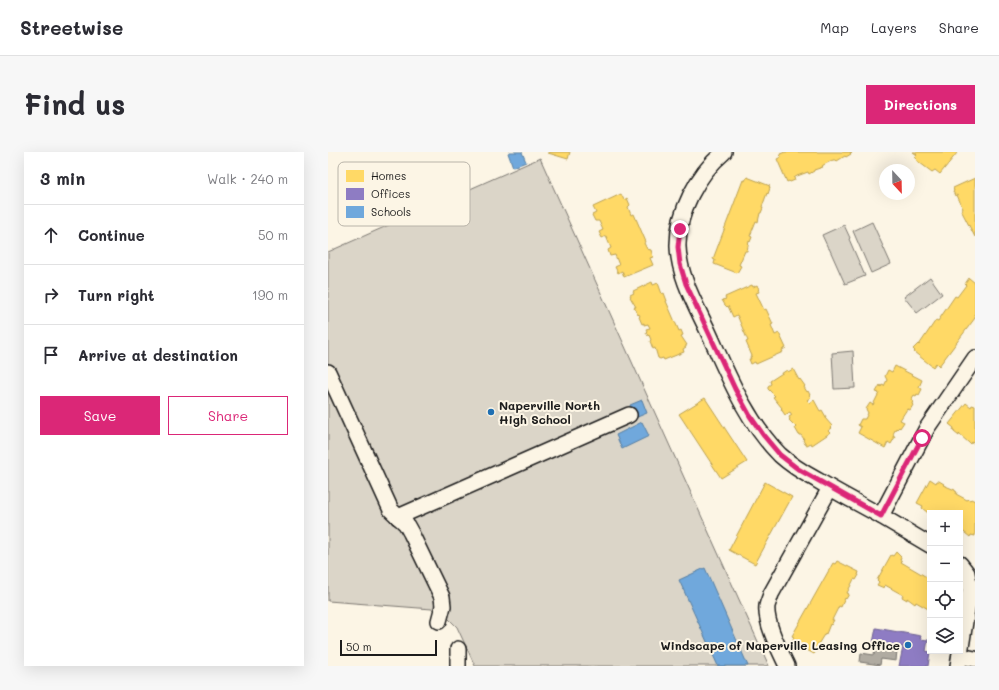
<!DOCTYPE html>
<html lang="en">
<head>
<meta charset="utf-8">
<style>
  :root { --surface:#fff; --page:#f7f7f7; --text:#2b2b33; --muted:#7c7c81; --line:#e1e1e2; --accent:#db2777 }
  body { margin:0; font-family:Mali,sans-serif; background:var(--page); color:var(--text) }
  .controls { position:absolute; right:12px; bottom:12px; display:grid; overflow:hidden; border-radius:0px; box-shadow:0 4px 16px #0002 }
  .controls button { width:36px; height:36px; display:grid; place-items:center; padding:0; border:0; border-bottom:1px solid var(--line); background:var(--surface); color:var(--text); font:20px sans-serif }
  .compass { position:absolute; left:551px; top:12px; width:36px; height:36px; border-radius:50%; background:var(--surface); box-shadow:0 4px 16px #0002; rotate:158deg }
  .scale { position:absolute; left:12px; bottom:10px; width:97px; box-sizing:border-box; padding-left:4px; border:2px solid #1c1c1c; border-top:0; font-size:11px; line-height:14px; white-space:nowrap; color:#1c1c1c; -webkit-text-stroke:3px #fcf5e5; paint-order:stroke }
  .stop { position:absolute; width:12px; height:12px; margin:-9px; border:3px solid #db2777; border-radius:50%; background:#fff }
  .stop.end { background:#db2777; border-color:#fff; box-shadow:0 1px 4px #0008 }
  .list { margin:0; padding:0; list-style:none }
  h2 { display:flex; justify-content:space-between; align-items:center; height:52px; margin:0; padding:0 16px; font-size:17px }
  h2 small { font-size:13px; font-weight:400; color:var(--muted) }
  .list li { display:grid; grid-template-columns:26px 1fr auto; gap:12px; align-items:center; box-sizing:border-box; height:60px; padding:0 16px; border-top:1px solid var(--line) }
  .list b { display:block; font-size:15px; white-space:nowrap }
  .list em { font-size:13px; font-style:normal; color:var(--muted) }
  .actions { display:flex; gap:8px; padding:12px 16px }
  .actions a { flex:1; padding:9px 0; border:1px solid var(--accent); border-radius:0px; text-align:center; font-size:14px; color:var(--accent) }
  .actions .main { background:var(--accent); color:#fff }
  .icon { flex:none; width:22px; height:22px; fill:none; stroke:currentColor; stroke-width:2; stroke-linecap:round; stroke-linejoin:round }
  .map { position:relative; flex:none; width:647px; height:514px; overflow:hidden; border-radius:0px }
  header { display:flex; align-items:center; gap:24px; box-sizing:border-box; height:56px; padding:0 20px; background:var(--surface); border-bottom:1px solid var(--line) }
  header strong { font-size:19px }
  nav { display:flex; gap:22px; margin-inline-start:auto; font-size:14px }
  .intro { display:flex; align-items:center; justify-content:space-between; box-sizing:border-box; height:96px; padding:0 24px }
  h1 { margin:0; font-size:28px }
  .button { padding:10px 18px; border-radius:0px; background:var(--accent); color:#fff; font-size:14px; font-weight:700 }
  main { display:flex; gap:24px; padding:0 24px }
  aside { flex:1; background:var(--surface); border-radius:0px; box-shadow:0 4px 16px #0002 }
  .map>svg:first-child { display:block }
  .green { fill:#dbd5c8; stroke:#7c7872 }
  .water { fill:#b0aba1; stroke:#75726c }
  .homes { fill:#ffd966; stroke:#bba050 }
  .offices { fill:#8e7cc3; stroke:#6c5f91 }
  .schools { fill:#6fa8dc; stroke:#567ea2 }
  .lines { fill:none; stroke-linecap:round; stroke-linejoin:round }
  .minor-casing { stroke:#1c1c1c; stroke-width:18 }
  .minor { stroke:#fcf5e5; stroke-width:15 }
  .route { stroke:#db2777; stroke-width:5 }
  .poi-dot { fill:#1f6fb2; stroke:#fcf5e5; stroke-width:1.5 }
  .labels { text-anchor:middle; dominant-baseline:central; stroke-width:4; stroke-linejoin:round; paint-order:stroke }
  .poi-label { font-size:12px; font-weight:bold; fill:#1c1c1c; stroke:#fcf5e5; text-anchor:start }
  .key { fill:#fcf5e5; stroke:#b9b4a9; stroke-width:1 }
  .key-label { font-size:11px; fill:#1c1c1c }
</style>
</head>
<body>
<header>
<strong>Streetwise</strong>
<nav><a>Map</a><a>Layers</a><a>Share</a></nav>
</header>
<div class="intro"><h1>Find us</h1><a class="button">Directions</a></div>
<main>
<aside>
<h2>3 min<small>Walk · 240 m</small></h2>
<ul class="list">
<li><svg class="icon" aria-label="ahead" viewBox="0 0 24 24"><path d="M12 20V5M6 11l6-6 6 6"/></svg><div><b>Continue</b></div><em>50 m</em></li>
<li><svg class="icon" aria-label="right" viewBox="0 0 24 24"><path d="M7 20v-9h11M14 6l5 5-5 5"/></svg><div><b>Turn right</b></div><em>190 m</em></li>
<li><svg class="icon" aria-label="arrive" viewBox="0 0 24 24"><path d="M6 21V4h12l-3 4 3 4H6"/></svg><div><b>Arrive at destination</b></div></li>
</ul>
<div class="actions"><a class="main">Save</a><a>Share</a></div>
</aside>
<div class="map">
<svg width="647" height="514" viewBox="0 0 647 514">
  <rect width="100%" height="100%" fill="#fcf5e5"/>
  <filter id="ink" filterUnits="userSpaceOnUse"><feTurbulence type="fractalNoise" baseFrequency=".025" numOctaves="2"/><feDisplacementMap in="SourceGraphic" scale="8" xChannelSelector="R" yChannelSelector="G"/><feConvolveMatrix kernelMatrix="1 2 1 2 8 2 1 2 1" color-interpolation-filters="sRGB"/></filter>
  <g filter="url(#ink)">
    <g class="green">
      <path d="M212 6 441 514H147L129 475 118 464 104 457 0 449V100Z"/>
      <path d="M544 70 563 112 543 121 525 79Z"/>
      <path d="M516 73 522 86 521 87 537 124 517 132 501 96H500L494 83Z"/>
      <path d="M602 125 614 142 589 161 576 145Z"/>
      <path d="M525 199 527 236 506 237 504 201Z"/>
    </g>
    <path class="water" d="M547 495 569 498 568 509 553 507 552 513 532 510 533 501 546 503Z"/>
    <g class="homes">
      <path d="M220 0H242L240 7 220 1Z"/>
      <path d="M457 0H524L522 1 523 2 518 5 517 4 509 9 508 8H505L497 12 494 14 495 15 486 18V19L481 22 480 20 469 24 466 26 467 28 462 30 461 29 459 30 449 7 453 5 452 2Z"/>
      <path d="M585 0H628L629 1 612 22 607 18 604 20 588 8 589 7 587 5 589 3Z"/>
      <path d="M419 25 442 34 441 35 442 36 440 42 439 41 434 55 435 56 433 61H432L430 70 428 69 422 84 424 85 422 90 421 89 419 99H417L411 113 413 114 409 121 386 112 387 108 385 107 415 28 417 29Z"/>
      <path d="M647 26V85L633 58 635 57 629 43 627 44 625 39H626L625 36Z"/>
      <path d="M293 42 296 48 299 46 302 53 300 55 303 63 306 62 318 90 316 91 319 97 323 98 325 105 322 106 325 113 296 125 294 119 290 121 287 115 291 113 287 103 282 104 280 98 283 96 278 84 274 86 271 80 275 78 271 69H267L264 63 268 61 265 55Z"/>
      <path d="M641 126 647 131V166L611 214 608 211 605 215 586 200 587 199 585 197 590 192 591 193 608 168 610 169 627 144 629 145 638 133 637 132Z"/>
      <path d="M324 130 325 133 330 131 334 142 336 141 339 149H338L351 179 353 178 355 183 353 184 359 193H358V195L355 197 356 200 336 208 335 206 332 207 330 206 327 196 325 197 322 189 323 188 321 183 320 184 318 180 319 179 318 177 322 176 320 172 316 173V171L314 172 311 165 312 164 311 162 310 163 306 155H308L302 145H303L302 143 306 141 305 139Z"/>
      <path d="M424 133 425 135 429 133 431 137 430 138 431 140 428 141 436 158 438 157 445 172 443 173 447 183 451 181 458 196 454 198 455 200 428 212 427 210 423 212 421 207H423L422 205 424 204 418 190 420 189 409 163 405 165 400 154 399 155 397 153 394 148 398 147 397 145Z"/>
      <path d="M567 214 594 228 591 235 594 237 591 243 589 242 588 244 586 243 583 248 585 249 584 252 585 253 582 258 579 257 572 268 576 270 572 276 571 275 569 277 568 276 565 282 566 283 565 285H567L563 292 560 290 557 296 530 281 533 275 530 273 533 267H537L540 261 538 257 542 251 545 253 551 241 548 240 552 233 553 235 554 233 556 234 559 228 557 224 560 218 564 220Z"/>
      <path d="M465 217 471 228 472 227 477 234 476 235 479 240 480 239 482 243H481L483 245 479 248 482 251 486 248 492 259 494 258 498 265 497 266 504 274 503 275 504 276 500 279 502 281 484 293 483 291 479 293 477 292 475 288 476 287 473 283H471L467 276 468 275 461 268 462 267 461 265 464 263 462 260 457 263 453 257 454 256 445 245 447 244 440 237V234L443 232 442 229 459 218 460 220Z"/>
      <path d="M377 246 419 310 393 326 351 262Z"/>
      <path d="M638 251 643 255 644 253 647 254V292L644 290 643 292 641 290V291L631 282V284L626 280 627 279 625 278 626 276 621 272Z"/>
      <path d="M602 327 608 331 609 329H611L616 332 615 333 627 338V339L629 340 628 342 639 348 640 347 642 348 643 347 647 349V384L643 383 642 385 632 377V361H603L600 360V361L594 356 595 354 589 351Z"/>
      <path d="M437 330 464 345 427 412 401 398Z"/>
      <path d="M568 400 573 405 572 408 574 409 573 410 602 427V458L588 450 587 452 579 446V448L574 445 575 443 557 433 556 436 549 433 551 430 549 428 563 403 565 404Z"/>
      <path d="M509 409 531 420 530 423H531L528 428 526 427 519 441 521 442 518 447 517 446 513 455 511 454 504 468H506L503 473 502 472 498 482 497 481 489 494 491 495 488 500H487L486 502 464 490 466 485 464 484 505 411 507 412Z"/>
    </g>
    <path class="offices" d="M548 476 593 484 592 487 600 488 598 499 602 500 600 514H571L575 495 545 491Z"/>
    <g class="schools">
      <path d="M182 0H194L198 10 185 15 180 1Z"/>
      <path d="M314 248 319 261 307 266 302 253Z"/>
      <path d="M314 270 321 284 294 297 288 283Z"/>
      <path d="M377 416 420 514H390L351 428Z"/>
    </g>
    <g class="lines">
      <defs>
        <g id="minor">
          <path d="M396 0C370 22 349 60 350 95 351 123 366 150 378 175 398 218 417 268 452 303 463 313 476 321 489 328 510 341 532 352 553 364L599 276 647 206"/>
          <path d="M0 220 63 358 78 372 83 381 114 445 115 454 111 469"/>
          <path d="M553 364 602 393"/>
          <path d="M70 365 301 263"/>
          <path d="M632 504 647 507"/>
          <path d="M130 514V497"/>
          <path d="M459 514C452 499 437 471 439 454 440 450 442 446 443 442L502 336"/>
          <path d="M630 514 642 438 639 421 632 412"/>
        </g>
      </defs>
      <use href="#minor" class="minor-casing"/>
      <use href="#minor" class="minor"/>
    </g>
  </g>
  <g class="lines" filter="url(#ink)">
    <path class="route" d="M352 77 350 95 352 112 358 132 407 237 422 264 436 284 452 303 470 317 553 364 594 286"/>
  </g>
  <g class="poi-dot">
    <circle cx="163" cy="260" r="4"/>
    <circle cx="580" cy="493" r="4"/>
  </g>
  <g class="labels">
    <g class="poi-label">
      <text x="171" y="253">Naperville North<tspan x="171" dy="14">High School</tspan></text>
      <text x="572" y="493" text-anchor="end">Windscape of Naperville Leasing Office</text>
    </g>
  </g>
  <rect x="10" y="10" width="132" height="64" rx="6" class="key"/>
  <rect x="18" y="18" width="18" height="12" fill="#ffd966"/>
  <rect x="18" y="36" width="18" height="12" fill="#8e7cc3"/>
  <rect x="18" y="54" width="18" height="12" fill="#6fa8dc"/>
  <g class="key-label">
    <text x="43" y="28">Homes</text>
    <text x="43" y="46">Offices</text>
    <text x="43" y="64">Schools</text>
  </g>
</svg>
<div class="controls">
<button>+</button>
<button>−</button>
<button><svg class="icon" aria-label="locate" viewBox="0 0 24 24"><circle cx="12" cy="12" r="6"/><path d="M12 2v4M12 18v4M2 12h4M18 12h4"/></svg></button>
<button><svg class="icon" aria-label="layers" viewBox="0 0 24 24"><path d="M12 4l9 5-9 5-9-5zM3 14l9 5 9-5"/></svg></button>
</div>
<svg class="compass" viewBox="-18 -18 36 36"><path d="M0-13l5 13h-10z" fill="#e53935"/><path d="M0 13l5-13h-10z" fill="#7c7c81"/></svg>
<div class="scale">50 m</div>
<div class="stop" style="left:594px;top:286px"></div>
<div class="stop end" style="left:352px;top:77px"></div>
</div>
</main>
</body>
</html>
